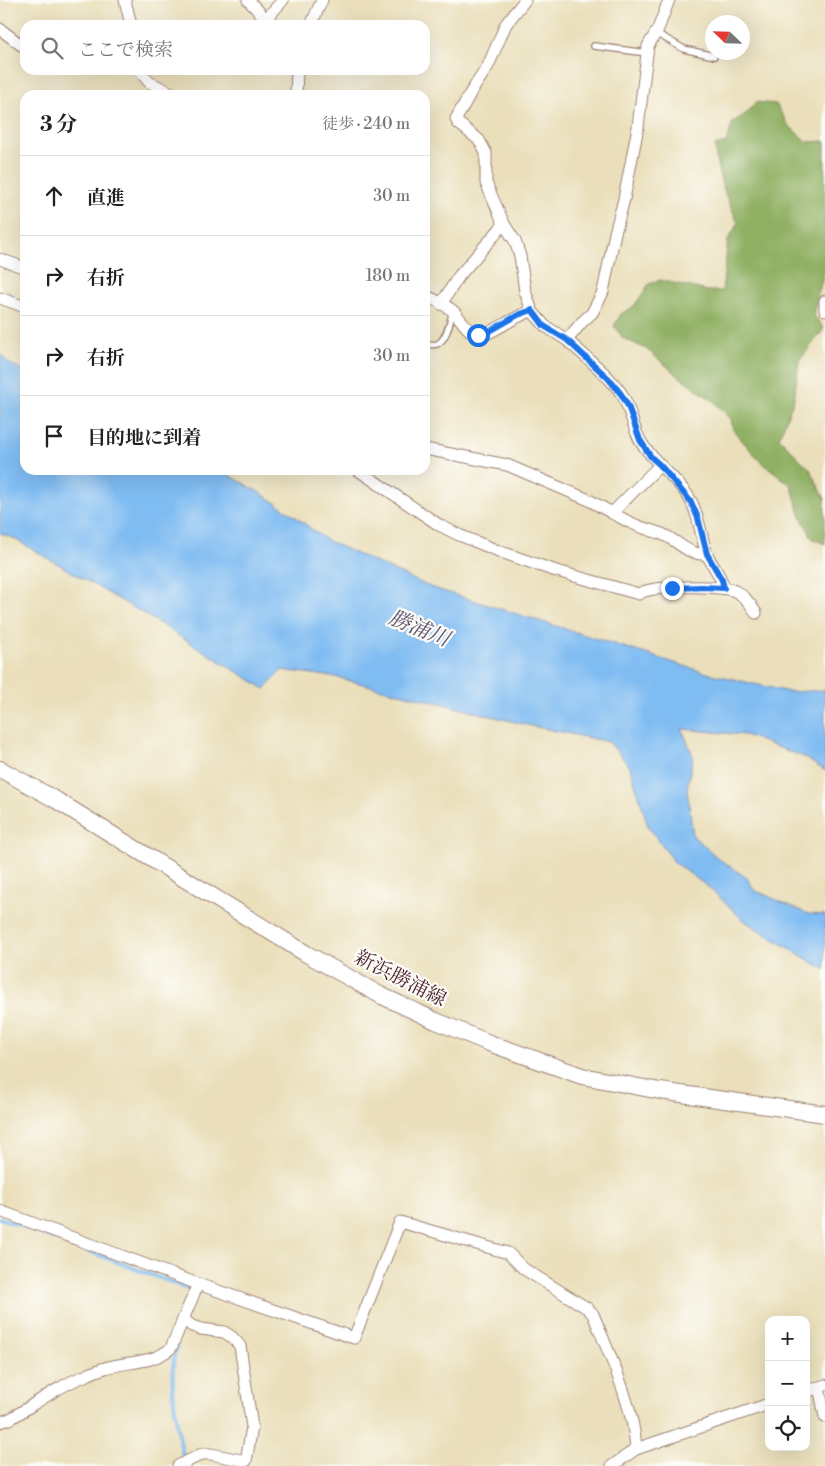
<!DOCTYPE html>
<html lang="ja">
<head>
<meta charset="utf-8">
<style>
  :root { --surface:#fff; --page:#f2f2f2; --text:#222; --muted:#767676; --line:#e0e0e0 }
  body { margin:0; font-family:"Libre Bodoni","Noto Serif JP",serif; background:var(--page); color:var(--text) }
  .controls { position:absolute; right:15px; bottom:15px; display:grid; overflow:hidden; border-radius:10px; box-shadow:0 5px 20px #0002 }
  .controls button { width:45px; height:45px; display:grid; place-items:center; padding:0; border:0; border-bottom:1px solid var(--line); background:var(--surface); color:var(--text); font:25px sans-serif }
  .compass { position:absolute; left:705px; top:15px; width:45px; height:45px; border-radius:50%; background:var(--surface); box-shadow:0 5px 20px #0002; rotate:293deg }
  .stop { position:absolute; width:15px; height:15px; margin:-11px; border:4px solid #1a73e8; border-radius:50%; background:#fff }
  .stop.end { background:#1a73e8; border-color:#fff; box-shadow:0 1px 5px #0008 }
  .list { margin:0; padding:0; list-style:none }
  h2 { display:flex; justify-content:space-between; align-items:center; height:65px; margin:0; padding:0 20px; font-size:21px }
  h2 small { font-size:16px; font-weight:400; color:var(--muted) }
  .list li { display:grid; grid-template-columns:32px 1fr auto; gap:15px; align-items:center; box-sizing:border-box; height:80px; padding:0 20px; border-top:1px solid var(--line) }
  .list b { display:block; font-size:19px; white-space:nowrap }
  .list em { font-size:16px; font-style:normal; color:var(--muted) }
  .icon { flex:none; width:28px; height:28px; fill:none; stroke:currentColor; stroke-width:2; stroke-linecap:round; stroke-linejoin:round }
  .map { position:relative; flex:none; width:825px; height:1466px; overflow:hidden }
  .search { position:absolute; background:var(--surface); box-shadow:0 5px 20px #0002; left:20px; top:20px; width:410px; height:55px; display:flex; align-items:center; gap:12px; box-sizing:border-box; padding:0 18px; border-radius:15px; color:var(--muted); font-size:19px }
  .panel { position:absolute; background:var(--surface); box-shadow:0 5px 20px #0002; left:20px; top:90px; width:410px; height:385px; border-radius:15px }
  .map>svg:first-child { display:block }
  .forest { fill:#90b064; stroke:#6d6848 }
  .water { fill:#7fbcf2; stroke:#646e8e }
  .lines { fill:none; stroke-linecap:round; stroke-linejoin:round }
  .stream { stroke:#7fbcf2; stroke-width:4 }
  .lane-casing { stroke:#9a7f72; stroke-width:8 }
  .street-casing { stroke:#9a7f72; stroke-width:13 }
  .secondary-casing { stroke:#9a7f72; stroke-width:18 }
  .lane { stroke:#fff; stroke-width:5.5 }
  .street { stroke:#fff; stroke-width:11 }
  .secondary { stroke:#fff; stroke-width:16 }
  .route { stroke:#1a73e8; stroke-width:6 }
  .labels { text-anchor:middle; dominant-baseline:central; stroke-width:4.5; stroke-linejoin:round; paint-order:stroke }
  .street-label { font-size:20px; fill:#4a1f2b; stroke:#fdfcf7 }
  .water-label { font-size:21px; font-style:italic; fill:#5d5671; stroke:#fdfcf7 }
</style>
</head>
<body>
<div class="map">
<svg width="825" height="1466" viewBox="0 0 825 1466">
  <rect width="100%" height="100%" fill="#fdfcf7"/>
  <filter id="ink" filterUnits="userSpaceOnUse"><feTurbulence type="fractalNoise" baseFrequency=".02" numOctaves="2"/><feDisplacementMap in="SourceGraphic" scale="10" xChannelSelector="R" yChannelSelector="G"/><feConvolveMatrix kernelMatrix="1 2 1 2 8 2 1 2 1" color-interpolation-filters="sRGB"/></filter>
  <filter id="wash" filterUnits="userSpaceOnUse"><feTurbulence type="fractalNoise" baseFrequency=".0096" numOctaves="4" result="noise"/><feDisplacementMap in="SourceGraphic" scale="20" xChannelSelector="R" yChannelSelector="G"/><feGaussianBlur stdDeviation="1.12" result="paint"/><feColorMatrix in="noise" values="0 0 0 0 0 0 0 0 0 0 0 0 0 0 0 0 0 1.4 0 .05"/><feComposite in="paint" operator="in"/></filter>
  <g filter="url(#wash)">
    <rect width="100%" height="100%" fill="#eadfba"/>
    <path class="forest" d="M756 102 776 104 788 125 807 142 825 141V269L813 314 824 329 799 361 794 399 779 438 810 469 825 499V544L813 539 801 517 791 485 760 461 733 430 731 419 712 400 680 377 646 349 623 338 614 326 621 314 634 306 649 284 660 280 708 291H722L728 240 738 223C726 197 716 174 715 146L726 143 733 122 747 113Z"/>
    <path class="water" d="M0 354 10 364 25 371V470H220L259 492 292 514 326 540 430 587 707 673 789 692 825 690V771L804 757 745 735 682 729 693 756 687 789 693 836 719 859 747 878 754 890 808 914 825 915V970L746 922 708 887 675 863 648 826 630 767 609 742 527 725 335 677 282 670 265 689 144 614 13 538 0 533Z"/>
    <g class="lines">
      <g class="stream">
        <path d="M0 1218 194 1291"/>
        <path d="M177 1347C166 1374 178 1433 184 1461"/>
      </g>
    </g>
  </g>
  <g filter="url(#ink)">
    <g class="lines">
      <defs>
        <g id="lane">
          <path d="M656 33 684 49 714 56"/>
          <path d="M594 46 647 53"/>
          <path d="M425 344C429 344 434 345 437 344 447 340 450 320 453 311"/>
        </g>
        <g id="street">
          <path d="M125 0 131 25"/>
          <path d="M248 0 266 19"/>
          <path d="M525 0 506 24 488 66 471 92 456 119 458 123 479 140 486 153V183L504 224 515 241 520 256 525 291 532 311 545 326 567 340"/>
          <path d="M669 0 658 29 648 46 638 127 624 199 615 233 603 292 592 313 582 322 567 340C585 357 607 373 621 393 632 409 632 430 643 445 657 466 681 481 692 503 700 520 701 537 707 554 712 566 721 575 724 588"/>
          <path d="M274 25 266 19 283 0"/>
          <path d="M311 25 322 0"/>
          <path d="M0 29 21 45H25"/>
          <path d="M137 70 140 71 149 82 176 95"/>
          <path d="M296 95 297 70"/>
          <path d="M0 259 25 268"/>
          <path d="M425 295C434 300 445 304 453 311 462 319 471 340 486 334 502 327 515 316 532 311"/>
          <path d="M0 298 25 307"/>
          <path d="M825 301V310"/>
          <path d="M441 304 459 276 504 224"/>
          <path d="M425 449 507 465 589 500 612 513"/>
          <path d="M660 465 612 513C620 517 628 522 636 525 645 529 654 531 662 534 679 541 688 556 707 554"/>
          <path d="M358 470 439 525 459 535 501 552 553 570 639 594C649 585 721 585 735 591 745 596 751 604 756 613"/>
          <path d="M0 1211 198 1284 354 1338 400 1222 508 1253 524 1269 587 1308 593 1314C609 1354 634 1406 636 1449"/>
          <path d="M819 1387 825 1417"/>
          <path d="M806 1392 825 1385"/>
          <path d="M0 1422 10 1419C35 1404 60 1385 87 1375 93 1372 99 1370 105 1368 128 1361 153 1364 171 1348L198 1284"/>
          <path d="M178 1466 202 1454H211L246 1461 252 1427 240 1346 232 1337 224 1332 201 1329 192 1326 184 1320"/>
          <path d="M612 1466 636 1449 769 1404"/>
        </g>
        <path id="secondary" d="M0 769 56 800 305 953 380 995 436 1021 489 1043 582 1076 660 1091 825 1114"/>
      </defs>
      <use href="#lane" class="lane-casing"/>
      <use href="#street" class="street-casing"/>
      <use href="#secondary" class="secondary-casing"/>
      <use href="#lane" class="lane"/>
      <use href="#street" class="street"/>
      <use href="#secondary" class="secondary"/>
    </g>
  </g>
  <g class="lines" filter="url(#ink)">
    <path class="route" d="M478 335 485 334 518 315 532 310 544 326 567 340 608 378 621 394 628 406 640 440 651 457 660 465 691 502 698 518 707 554 722 580 724 588 702 587 672 588"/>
  </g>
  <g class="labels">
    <g class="street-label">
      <text transform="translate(400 979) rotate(27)">新浜勝浦線</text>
    </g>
    <g class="water-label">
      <text transform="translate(419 629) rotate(22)">勝浦川</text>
    </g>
  </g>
</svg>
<div class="controls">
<button>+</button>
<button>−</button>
<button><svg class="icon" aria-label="locate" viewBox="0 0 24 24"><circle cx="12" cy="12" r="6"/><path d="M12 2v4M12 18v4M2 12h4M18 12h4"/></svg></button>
</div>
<svg class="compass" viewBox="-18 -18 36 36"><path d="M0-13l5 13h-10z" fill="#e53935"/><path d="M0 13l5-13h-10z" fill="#767676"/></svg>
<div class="stop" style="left:478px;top:335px"></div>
<div class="stop end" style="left:672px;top:588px"></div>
<div class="search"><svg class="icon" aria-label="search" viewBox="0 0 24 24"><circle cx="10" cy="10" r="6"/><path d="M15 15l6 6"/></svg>ここで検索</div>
<section class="panel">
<h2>3 分<small>徒歩 · 240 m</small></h2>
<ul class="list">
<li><svg class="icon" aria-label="ahead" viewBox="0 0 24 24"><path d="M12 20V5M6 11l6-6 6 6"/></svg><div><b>直進</b></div><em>30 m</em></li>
<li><svg class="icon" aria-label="right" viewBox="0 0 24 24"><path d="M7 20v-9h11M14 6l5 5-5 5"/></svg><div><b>右折</b></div><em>180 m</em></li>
<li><svg class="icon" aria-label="right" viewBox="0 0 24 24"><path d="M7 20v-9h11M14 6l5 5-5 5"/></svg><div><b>右折</b></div><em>30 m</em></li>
<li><svg class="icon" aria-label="arrive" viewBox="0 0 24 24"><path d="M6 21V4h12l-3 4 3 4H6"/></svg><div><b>目的地に到着</b></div></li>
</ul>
</section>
</div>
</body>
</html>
